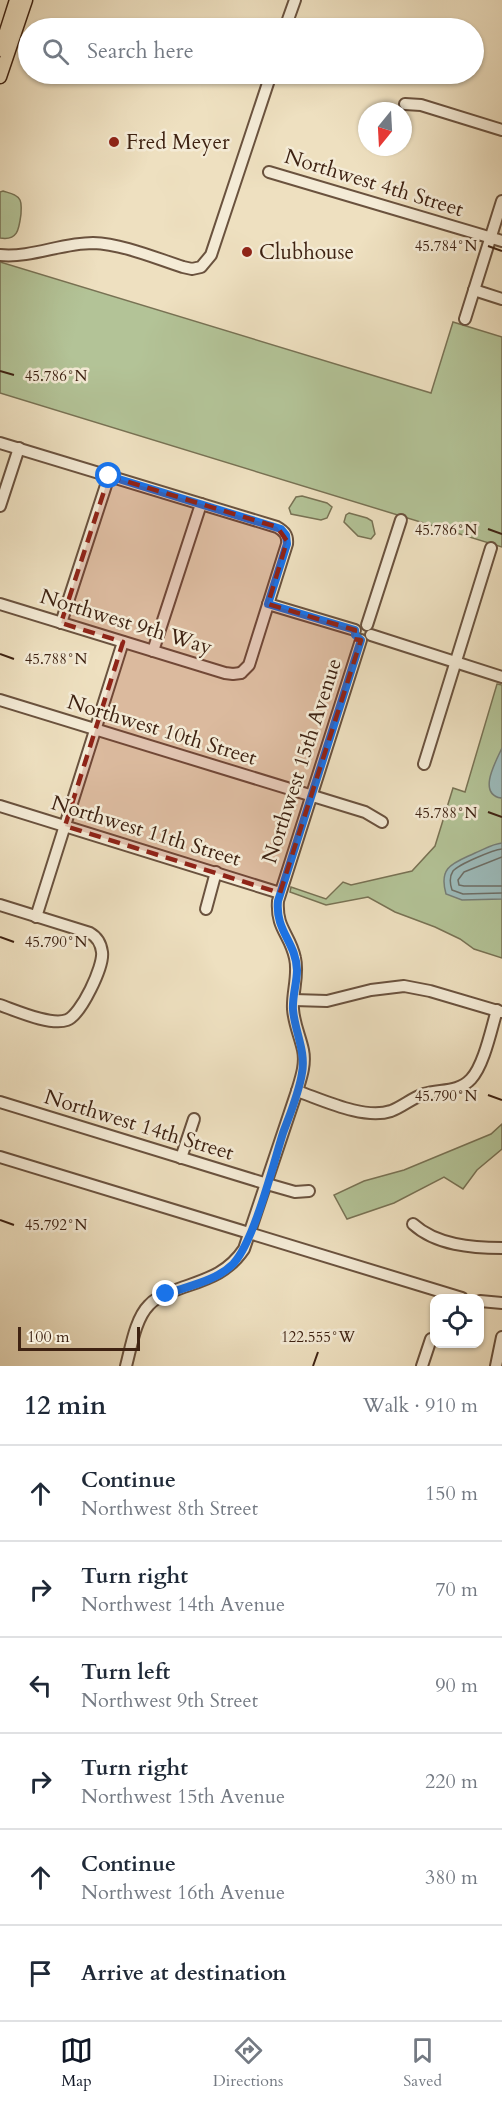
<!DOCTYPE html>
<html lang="en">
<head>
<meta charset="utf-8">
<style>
  :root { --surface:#fff; --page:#f6f6f7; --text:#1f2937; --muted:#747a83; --line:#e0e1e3; --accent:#111827 }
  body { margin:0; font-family:Cardo,serif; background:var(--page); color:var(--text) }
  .controls { position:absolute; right:18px; bottom:18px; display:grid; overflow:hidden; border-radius:12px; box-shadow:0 2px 4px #0004 }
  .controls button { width:54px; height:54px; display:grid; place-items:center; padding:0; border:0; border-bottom:2px solid var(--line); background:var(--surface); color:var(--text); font:30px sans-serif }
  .compass { position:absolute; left:358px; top:102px; width:54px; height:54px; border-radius:50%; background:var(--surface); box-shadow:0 2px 4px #0004; rotate:198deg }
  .scale { position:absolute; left:18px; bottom:15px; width:122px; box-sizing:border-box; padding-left:6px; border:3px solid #3e2212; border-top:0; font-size:16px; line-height:21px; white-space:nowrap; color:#3e2212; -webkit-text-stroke:4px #f4ebd6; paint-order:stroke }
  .stop { position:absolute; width:18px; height:18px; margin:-14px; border:4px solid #1a73e8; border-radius:50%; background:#fff }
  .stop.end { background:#1a73e8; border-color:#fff; box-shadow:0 2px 6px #0008 }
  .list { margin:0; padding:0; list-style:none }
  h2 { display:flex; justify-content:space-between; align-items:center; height:78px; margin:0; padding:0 24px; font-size:26px }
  h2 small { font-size:20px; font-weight:400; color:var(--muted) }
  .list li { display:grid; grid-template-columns:39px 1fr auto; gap:18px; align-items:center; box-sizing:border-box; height:96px; padding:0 24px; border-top:2px solid var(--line) }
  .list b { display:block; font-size:22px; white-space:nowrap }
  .list p { margin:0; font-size:20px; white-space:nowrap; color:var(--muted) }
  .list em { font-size:20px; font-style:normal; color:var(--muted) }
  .icon { flex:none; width:33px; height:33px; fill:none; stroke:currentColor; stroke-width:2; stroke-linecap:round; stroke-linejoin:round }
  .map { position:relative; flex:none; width:502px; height:1366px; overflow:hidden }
  .search { position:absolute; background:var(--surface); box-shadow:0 2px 4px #0004; left:18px; right:18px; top:18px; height:66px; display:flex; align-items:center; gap:15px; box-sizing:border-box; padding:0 21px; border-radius:33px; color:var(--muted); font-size:22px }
  .sheet { height:654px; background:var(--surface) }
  nav { display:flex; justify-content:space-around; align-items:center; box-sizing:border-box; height:84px; border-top:2px solid var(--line); background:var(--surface); font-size:16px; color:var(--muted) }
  nav a { display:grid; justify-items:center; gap:3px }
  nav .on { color:var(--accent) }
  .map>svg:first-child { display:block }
  .green { fill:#b3c397; stroke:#787254; stroke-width:1.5 }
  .water { fill:#9cbbbb; stroke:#767e77; stroke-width:1.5 }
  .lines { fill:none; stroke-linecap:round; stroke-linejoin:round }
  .shore { stroke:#6d6e66; stroke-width:1.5 }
  .minor-casing { stroke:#6a523e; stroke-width:14 }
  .major-casing { stroke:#3e2212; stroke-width:15 }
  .minor { stroke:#f4ebd6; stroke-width:10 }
  .major { stroke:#eee0c0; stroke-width:12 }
  .route { stroke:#1a73e8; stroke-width:8 }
  .marked { fill:#8f2418; fill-opacity:0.2; stroke:#8f2418; stroke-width:4.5; stroke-dasharray:12 8; stroke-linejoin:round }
  .ticks { fill:none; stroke:#3e2212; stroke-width:2 }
  .poi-dot { fill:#8f2418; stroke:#f4ebd6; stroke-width:2 }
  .labels { text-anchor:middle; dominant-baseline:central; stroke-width:5; stroke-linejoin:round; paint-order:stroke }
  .poi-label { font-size:21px; fill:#3e2212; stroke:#f4ebd6; text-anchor:start }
  .street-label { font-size:21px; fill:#3e2212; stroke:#f4ebd6 }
  .ticks-label { font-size:15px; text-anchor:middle; fill:#3e2212; stroke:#f4ebd6; stroke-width:5; stroke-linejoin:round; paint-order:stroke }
</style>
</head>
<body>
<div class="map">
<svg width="502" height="1366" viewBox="0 0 502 1366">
  <rect width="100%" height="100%" fill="#eee0c0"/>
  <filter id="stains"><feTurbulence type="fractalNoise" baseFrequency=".00333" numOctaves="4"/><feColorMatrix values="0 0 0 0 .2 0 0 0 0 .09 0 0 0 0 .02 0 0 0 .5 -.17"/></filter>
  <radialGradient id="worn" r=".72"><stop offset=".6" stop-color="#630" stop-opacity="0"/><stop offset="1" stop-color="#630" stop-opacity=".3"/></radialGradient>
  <g class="green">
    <path d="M3 191C9 193 17 194 20 200 22 204 21 209 21 214 19 229 18 241 0 238V192Z"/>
    <path d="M0 262 431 393 453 322 502 337V547L0 393Z"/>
    <path d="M302 496 327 503 332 507 327 518 321 520 291 514 289 508 296 497Z"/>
    <path d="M349 513 367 518 372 521 375 534 371 539 358 536 344 522 346 515Z"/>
    <path d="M497 684 502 685V958L474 949 460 939 435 927 395 912 368 897 326 905 290 892 291 887 326 899 343 882 351 885 412 871 435 846 453 788 465 792Z"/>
    <path d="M502 1124V1149L477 1170 463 1189 444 1177 394 1203 347 1219 334 1195 364 1181 404 1170 491 1134Z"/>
  </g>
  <g class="water">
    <path d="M502 748V797L501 798C477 794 496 761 502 748Z"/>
    <path d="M502 843V899L462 900 446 894C438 866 454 863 475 853 485 849 492 844 502 843Z"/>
  </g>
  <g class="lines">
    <g class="shore">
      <path d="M502 849C493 850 459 864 453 871 449 877 450 884 452 890L463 894 502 893"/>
      <path d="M502 857 464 872 458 880 459 885 464 886H502"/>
    </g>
    <defs>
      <g id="minor">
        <path d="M285 28 295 0"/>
        <path d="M405 104 421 105 502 130"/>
        <path d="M269 172 502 241"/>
        <path d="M0 255C32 258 61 243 93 243 123 244 155 258 183 267L192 269 201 267 211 255 271 74"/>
        <path d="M474 290 502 299"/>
        <path d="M465 319 502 201"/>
        <path d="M0 443 277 527C284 531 288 535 287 544L249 665 241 673"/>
        <path d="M0 506 19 448"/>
        <path d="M0 604 225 673 233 674 241 673"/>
        <path d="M268 604 355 630"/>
        <path d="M61 623 109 476"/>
        <path d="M367 625 401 520"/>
        <path d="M371 635 502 677"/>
        <path d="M153 651 201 504"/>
        <path d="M0 700 365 812 382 822"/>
        <path d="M424 764 491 548"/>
        <path d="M0 806 280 893"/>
        <path d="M0 905 90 933C97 937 101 944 102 952 104 966 81 1015 67 1020 51 1026 17 1011 0 1005"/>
        <path d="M206 909 216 872"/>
        <path d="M36 917 123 642"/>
        <path d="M294 1000 327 1001 371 990 404 986 430 991 501 1012"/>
        <path d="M297 1091C323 1100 364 1120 391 1111 402 1107 412 1098 424 1094 440 1089 458 1093 471 1079 484 1065 491 1030 497 1010"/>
        <path d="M0 1102 267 1184 295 1192 309 1191"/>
        <path d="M0 1157 462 1298"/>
        <path d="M181 1158 194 1119"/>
        <path d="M413 1224C436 1245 472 1248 502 1248"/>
        <path d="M480 1301 502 1303"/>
        <path d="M126 1366C131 1348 135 1319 149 1305 155 1298 165 1294 173 1291 202 1280 226 1276 244 1249L297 1091C301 1078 306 1064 303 1050 300 1036 294 1024 293 1009 292 992 299 975 295 958 290 934 276 929 278 901L361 640"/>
        <path d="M422 1366 431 1339"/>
        <path d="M496 1366 502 1337"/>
      </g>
      <g id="major">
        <path d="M0 50 16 0"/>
        <path d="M0 77 26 0"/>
      </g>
    </defs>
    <use href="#minor" class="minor-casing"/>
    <use href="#major" class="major-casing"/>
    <use href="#minor" class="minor"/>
    <use href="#major" class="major"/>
  </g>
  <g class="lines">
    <path class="route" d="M109 476 281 529 286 535 287 544 268 604 355 630V635L361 640 278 901C275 931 296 942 297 970 297 983 292 997 293 1010 295 1032 306 1051 302 1073 299 1093 290 1114 283 1133 273 1165 254 1242 233 1264 216 1281 188 1286 166 1294"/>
  </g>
  <path class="marked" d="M109 476 277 527 287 541 268 604 355 630 353 639 361 640 280 893 65 826 123 642 61 623Z"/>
  <path class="ticks" d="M488 246 502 251M0 371 14 375M488 529 502 534M0 654 14 659M488 812 502 817M0 937 14 942M488 1095 502 1100M0 1220 14 1225M313 1366 318 1352"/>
  <g class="poi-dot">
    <circle cx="114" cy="142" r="6"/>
    <circle cx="247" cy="252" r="6"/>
  </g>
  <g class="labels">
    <g class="poi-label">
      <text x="126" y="142">Fred Meyer</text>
      <text x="259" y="252">Clubhouse</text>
    </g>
    <g class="street-label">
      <text transform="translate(374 183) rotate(17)">Northwest 4th Street</text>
      <text transform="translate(126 622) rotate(17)">Northwest 9th Way</text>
      <text transform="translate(162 730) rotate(17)">Northwest 10th Street</text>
      <text transform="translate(302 761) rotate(-72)">Northwest 15th Avenue</text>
      <text transform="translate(146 831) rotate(17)">Northwest 11th Street</text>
      <text transform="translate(139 1125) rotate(17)">Northwest 14th Street</text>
    </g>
  </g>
  <g class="ticks-label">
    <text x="446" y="251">45.784°N</text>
    <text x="56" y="381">45.786°N</text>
    <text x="446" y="535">45.786°N</text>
    <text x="56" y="664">45.788°N</text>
    <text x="446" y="818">45.788°N</text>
    <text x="56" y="947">45.790°N</text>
    <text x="446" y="1101">45.790°N</text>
    <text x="56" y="1230">45.792°N</text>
    <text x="318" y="1342">122.555°W</text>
  </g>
  <rect width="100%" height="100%" filter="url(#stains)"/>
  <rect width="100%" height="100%" fill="url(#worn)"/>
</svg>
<div class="controls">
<button><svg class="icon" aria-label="locate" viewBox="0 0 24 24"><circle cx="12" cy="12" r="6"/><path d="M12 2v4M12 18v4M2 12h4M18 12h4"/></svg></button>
</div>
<svg class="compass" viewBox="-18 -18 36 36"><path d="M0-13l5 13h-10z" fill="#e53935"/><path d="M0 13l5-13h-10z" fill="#747a83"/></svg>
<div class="scale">100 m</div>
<div class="stop" style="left:109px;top:476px"></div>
<div class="stop end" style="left:166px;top:1294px"></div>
<div class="search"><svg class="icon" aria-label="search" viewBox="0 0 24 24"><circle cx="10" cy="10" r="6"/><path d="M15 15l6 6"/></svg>Search here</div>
</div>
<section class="sheet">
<h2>12 min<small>Walk · 910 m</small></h2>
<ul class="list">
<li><svg class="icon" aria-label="ahead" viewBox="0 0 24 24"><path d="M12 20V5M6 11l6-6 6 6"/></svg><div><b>Continue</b><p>Northwest 8th Street</p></div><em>150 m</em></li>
<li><svg class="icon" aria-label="right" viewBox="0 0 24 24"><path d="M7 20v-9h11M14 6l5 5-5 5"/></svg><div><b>Turn right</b><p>Northwest 14th Avenue</p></div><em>70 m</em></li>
<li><svg class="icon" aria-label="left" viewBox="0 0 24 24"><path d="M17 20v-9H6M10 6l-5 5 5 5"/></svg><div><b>Turn left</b><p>Northwest 9th Street</p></div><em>90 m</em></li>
<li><svg class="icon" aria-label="right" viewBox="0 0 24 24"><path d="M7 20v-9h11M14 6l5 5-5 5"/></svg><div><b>Turn right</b><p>Northwest 15th Avenue</p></div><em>220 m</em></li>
<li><svg class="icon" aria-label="ahead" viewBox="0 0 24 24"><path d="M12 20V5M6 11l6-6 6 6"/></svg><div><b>Continue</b><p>Northwest 16th Avenue</p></div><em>380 m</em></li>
<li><svg class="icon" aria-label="arrive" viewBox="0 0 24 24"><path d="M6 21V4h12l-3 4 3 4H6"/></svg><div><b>Arrive at destination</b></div></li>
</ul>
</section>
<nav>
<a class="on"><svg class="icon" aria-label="map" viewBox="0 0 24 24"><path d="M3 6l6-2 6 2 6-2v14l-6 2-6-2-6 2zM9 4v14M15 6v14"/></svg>Map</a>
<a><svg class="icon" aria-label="directions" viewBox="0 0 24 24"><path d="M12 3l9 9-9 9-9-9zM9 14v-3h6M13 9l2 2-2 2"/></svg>Directions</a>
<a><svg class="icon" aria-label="saved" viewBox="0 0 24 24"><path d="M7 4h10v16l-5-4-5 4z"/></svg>Saved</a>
</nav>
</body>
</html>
